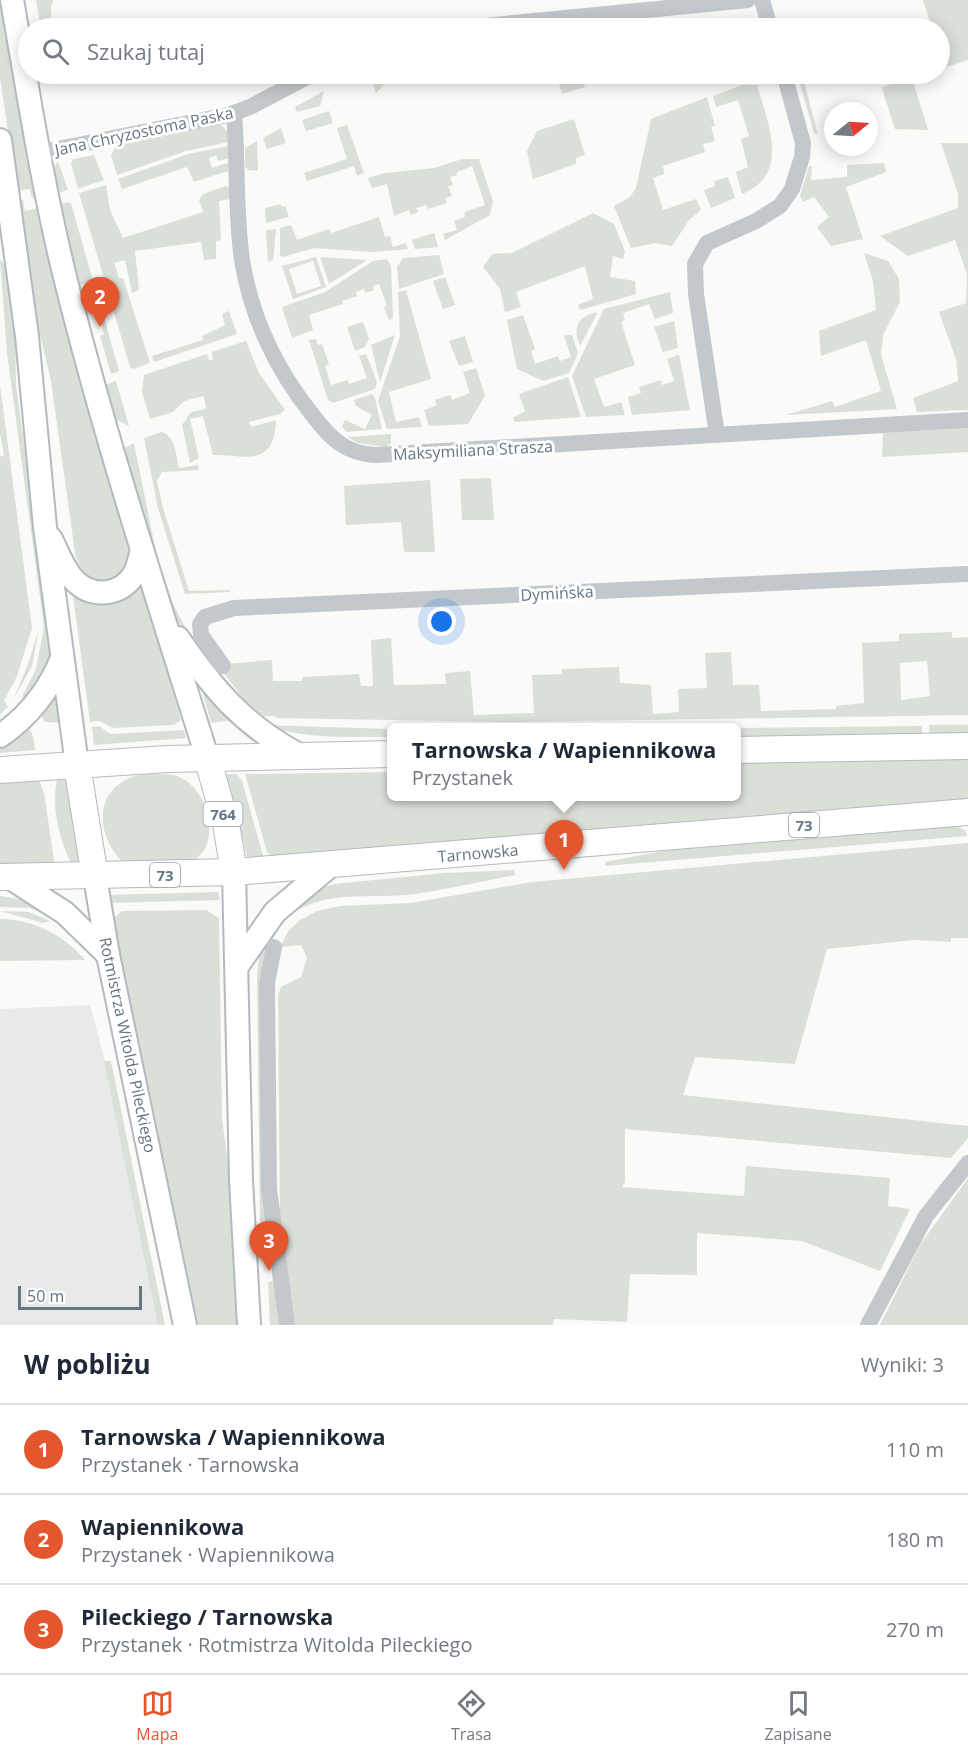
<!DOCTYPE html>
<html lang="pl">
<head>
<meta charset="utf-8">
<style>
  :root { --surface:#fff; --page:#f6f6f7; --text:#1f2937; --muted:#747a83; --line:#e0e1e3; --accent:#e4572e }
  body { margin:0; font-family:"Open Sans",sans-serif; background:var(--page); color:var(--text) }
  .compass { position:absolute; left:824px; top:102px; width:54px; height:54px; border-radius:50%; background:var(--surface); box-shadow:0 3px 15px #0003; rotate:72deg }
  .scale { position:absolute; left:18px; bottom:15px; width:124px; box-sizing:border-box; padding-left:6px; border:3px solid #657683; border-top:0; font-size:16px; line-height:21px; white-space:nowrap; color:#657683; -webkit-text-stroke:4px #fff; paint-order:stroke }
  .you { position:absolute; left:442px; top:622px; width:21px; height:21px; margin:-15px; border:4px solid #fff; border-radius:50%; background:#1a73e8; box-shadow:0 0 0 9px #1a73e833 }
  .badge { display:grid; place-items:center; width:39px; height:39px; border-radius:50%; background:var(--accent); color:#fff; font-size:20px; font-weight:700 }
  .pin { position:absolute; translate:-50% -50px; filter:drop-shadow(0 2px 3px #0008) }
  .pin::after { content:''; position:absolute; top:32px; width:21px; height:18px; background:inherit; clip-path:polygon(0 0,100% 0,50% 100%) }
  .popup { position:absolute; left:387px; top:723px; width:354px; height:78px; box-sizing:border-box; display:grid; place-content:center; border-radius:9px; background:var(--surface); filter:drop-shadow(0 2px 4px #0005); font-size:20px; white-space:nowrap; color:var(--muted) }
  .popup b { font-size:22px; color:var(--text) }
  .popup::after { content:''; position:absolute; left:50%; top:100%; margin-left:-12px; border:12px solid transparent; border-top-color:var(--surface) }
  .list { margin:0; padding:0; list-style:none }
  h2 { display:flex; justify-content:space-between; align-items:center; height:78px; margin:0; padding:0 24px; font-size:26px }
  h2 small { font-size:20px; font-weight:400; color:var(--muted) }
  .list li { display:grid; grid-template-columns:39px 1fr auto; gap:18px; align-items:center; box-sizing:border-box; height:90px; padding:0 24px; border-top:2px solid var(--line) }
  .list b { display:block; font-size:22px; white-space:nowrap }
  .list p { margin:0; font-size:20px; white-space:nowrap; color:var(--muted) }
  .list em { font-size:20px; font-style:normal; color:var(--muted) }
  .icon { flex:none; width:33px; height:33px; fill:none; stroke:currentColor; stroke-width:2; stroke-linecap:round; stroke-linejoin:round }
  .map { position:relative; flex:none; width:968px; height:1325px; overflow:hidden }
  .search { position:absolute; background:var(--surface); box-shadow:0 3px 15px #0003; left:18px; right:18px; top:18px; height:66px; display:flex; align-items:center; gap:15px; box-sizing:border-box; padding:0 21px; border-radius:33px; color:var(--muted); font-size:22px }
  .sheet { height:348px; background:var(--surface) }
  nav { display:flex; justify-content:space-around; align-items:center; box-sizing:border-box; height:84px; border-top:2px solid var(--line); background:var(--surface); font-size:16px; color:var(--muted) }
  nav a { display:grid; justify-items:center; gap:3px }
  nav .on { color:var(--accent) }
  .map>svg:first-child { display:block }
  .built { fill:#e8e9e9 }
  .green { fill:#dadfd7; fill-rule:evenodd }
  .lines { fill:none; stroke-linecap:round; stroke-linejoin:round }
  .secondary-casing { stroke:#b3babf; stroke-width:26 }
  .primary-casing { stroke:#b5babe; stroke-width:28 }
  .street { stroke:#c3c8cc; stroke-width:16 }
  .secondary { stroke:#fff; stroke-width:22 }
  .primary { stroke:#fff; stroke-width:26 }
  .labels { text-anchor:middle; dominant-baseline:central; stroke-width:6; stroke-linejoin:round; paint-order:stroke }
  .shield { fill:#fff; stroke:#939fa8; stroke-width:1.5 }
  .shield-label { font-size:15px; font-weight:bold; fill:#657683 }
  .street-label { font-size:16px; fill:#657683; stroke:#fff }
</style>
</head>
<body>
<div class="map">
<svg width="968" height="1325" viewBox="0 0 968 1325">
  <rect width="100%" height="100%" fill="#fafaf8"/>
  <path class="built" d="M90 1005 106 1065 158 1325H0V1009Z"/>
  <g class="green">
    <path d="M0 0H3L37 197 32 198 30 189 17 191 0 78Z"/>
    <path d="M36 0H54L51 6V21L40 24Z"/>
    <path d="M923 0H968V60L943 68 940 55V28H932Z"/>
    <path d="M370 74H394L376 93Z"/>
    <path d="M556 74H581L585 87 562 94Z"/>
    <path d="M797 74H802L818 135 814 133Z"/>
    <path d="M912 78 928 130 895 129 883 92 882 87Z"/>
    <path d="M742 85H757C768 124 791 174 742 194L736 172 748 167 741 139 749 136 738 100 716 107 713 96Z"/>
    <path d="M324 91 320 106 297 112 295 107Z"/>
    <path d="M707 97 715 126 711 127 715 141 703 144 705 152 663 166 664 174 653 178 663 210 696 199 701 210 689 220 672 246 655 243 631 248 614 206 630 197 636 188 651 119Z"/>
    <path d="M329 111 333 123 306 131 302 120Z"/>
    <path d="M574 119 585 155 576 158V164L533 179 527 151 537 131Z"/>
    <path d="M220 124 228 132 229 142 186 151 117 175 111 155 117 145Z"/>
    <path d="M347 125 364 173 357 176 354 166 307 181 304 173 347 159 337 128Z"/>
    <path d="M281 128 286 143 267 149 263 138Z"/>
    <path d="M257 141 258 171 248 170 245 166V148Z"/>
    <path d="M941 143H968V410L917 412 913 398 958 381 956 359 939 312 966 303 967 274 955 240 908 256 880 236 958 208V194Z"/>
    <path d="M229 146 230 158 218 161 216 155 209 158 212 168 230 162 228 171 194 182 187 167 122 189 118 179 188 154Z"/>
    <path d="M94 155 104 180 78 189 71 163 73 159Z"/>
    <path d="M462 159H479L493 201 490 215 445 240 443 234 457 230 454 221 465 217 464 212 485 205 472 166 457 172V175L450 177 453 185 448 186 452 196 445 198 447 203 428 209 426 205 416 208 418 212 411 215 409 210 394 216 387 184 372 188 368 178 385 173 434 168Z"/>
    <path d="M58 161 68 190 55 194 52 171Z"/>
    <path d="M884 163 886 172 846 187 863 239 831 246 817 227 829 217 814 197 803 202 800 196 809 166H812L811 180 847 177V165Z"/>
    <path d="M728 177 735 198 711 208 704 190 715 186 714 181Z"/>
    <path d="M106 185 110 210 123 238 203 212 199 200 203 194 225 186 230 188V199L219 201 221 240 216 241V259L204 260 201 242 135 251 139 290 132 293 125 260 114 263 119 278H123L150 363 133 369 130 367 79 193Z"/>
    <path d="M23 200 25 211 39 208 133 552C123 589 85 591 75 553L51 381 33 305 17 201Z"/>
    <path d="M68 202 71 203 93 281 76 286 57 205Z"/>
    <path d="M280 204 282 207 285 206 289 217 266 223 265 208Z"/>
    <path d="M593 213 614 224 625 251 623 259 613 256 610 277 635 281 636 294 580 310 578 305 593 299 585 266 516 292 521 307 505 312 500 289 483 267 492 254 512 253Z"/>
    <path d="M379 217 385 237 390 236 393 247 406 243 408 249 373 252 314 248 283 257 280 256V228L291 225 297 240 329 229 331 233Z"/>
    <path d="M276 229 273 260 268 262 266 230Z"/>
    <path d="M434 233 438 247 415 249 412 240Z"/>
    <path d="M864 253 888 261 899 279 900 302 883 335 881 355 897 409 786 415 832 401 835 407 881 391 866 340 821 356 819 331 876 310 873 281Z"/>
    <path d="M439 255 444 274 399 289 397 267 403 258Z"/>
    <path d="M316 257 326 287 293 299 282 266ZM313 261 321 286 297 294 289 269Z"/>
    <path d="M320 257 367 260 329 284Z"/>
    <path d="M0 259 8 269 15 315 16 385 51 641 48 666 29 702 22 697 36 669 44 627 7 353Z"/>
    <path d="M387 259 391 266 393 318 389 320 384 307 387 305 379 284 373 286 374 290 365 293 364 289 356 292 357 296 342 301 343 304 309 315 313 330 292 338 282 307 325 292 373 261Z"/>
    <path d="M445 277 455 305 443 309 433 281Z"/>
    <path d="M96 289 119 371 111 374 100 336 104 334 100 319 96 320 87 292Z"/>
    <path d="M406 290 431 379 389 392 396 422 419 417 422 427 387 429 378 401 400 336 398 292Z"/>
    <path d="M670 292 673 313 655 319 649 304 623 313 625 320 621 322 635 365 594 379 604 407 621 402 625 415 586 417 572 376 604 309Z"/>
    <path d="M229 311 237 334 154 362 152 356 203 340 202 336 225 325 222 314Z"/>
    <path d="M596 312 597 314 580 346C573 327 576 318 596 312Z"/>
    <path d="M523 315 535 349 531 351 535 364 558 356 560 361 571 357 564 335H572L578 353 569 373 543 381 517 369 507 320Z"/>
    <path d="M674 321 678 348 663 352 654 327Z"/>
    <path d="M363 322 369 339 365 347 355 351 347 327Z"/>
    <path d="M395 335 380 382 371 345Z"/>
    <path d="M465 336 473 362 459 366 449 341Z"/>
    <path d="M316 339 318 345 322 344 329 364 325 366 331 385 348 380 349 384 367 378 359 356 366 354 377 382 375 389 333 403 328 400 309 340Z"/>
    <path d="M246 341 259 373 285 410 280 414 249 422 251 427 276 420C274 470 244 454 213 455L203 416 190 419 199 458 190 463 182 425 191 412 206 409 204 396 184 401 173 412 150 419 142 392 144 375 207 354 209 360H213L212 352Z"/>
    <path d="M679 355 690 410 632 415 628 397 641 393 639 387 661 380 662 385 674 381 667 359Z"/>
    <path d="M476 368 485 396 468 424 429 426 424 410 437 405 435 400 450 395 452 400 470 393 463 372Z"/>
    <path d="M568 377 581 417 515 422 513 418 525 411 519 394Z"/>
    <path d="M116 381 129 426 115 419 105 385Z"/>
    <path d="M0 385 32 628 17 676 4 701 8 707 0 715V457L4 455 0 433Z"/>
    <path d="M372 394 375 398 382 429 346 432 342 426 345 420 365 429 372 415 356 406 354 400Z"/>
    <path d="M968 428V452L882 457 883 433Z"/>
    <path d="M161 432C176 435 176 456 179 468L198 465 199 470 162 472 157 481 163 508 189 591 230 590V592L185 594 158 508 144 438Z"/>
    <path d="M391 434V443L386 447 358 443 347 437Z"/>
    <path d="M134 443 157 557 173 604 196 648 184 635 172 610 123 449Z"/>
    <path d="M491 478 494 520H462L460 479Z"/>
    <path d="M430 480 435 552H404L401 522 346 525 344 486Z"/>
    <path d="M142 580 181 720 174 725 113 728 99 721 90 722 72 589Z"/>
    <path d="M39 629 32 666 13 700 27 667Z"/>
    <path d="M952 632V638L968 637V715L508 722 276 718 275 716H264L245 701 220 668 226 664 272 660 273 681H302V677L359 674 361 686H373L371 640 391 638 394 685 446 684 445 673 470 671 474 715 534 713 532 675 562 674V669L619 667 620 683 651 685 653 714 679 712 678 689 707 688 705 653 731 652 733 685H759L761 711 836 709V706L864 703 862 643 899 641V634ZM927 661 930 696 901 700 900 663Z"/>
    <path d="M201 686 232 720 211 723Z"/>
    <path d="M57 694 61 723 45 722 40 714Z"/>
    <path d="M27 725 33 736 35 750 0 753V747Z"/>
    <path d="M263 725 391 729V737C349 737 303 739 263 725Z"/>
    <path d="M929 725H968V737L930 738Z"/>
    <path d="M99 726 110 734 184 730 186 738 94 745 92 727Z"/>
    <path d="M922 726V739H737L736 728Z"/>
    <path d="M968 756V799L276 859 267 852 245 774 391 772 392 796H736L737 760Z"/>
    <path d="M169 774C210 779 228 854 184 864 166 867 142 863 124 863 97 838 92 792 132 777 143 773 157 774 169 774Z"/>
    <path d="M226 774H237L242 781 264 859 248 860Z"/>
    <path d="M67 775 82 865 73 867C59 840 50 806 58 776Z"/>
    <path d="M38 777 44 793 55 867 0 868V781Z"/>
    <path d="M954 825 965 830 967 836 605 866V862L663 851Z"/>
    <path d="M968 843V938H951V942L915 940 827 949 795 1064 695 1057 683 1095 968 1126V1138L951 1158 625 1129V1182L622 1187 744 1196 746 1166 890 1178 888 1206 910 1209 880 1271 802 1241 697 1233V1275L630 1274 627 1322 554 1319 553 1325H295L280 1227 278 995 281 987 301 977 307 958 301 945 280 947 289 930 300 920 317 911 340 906 411 903 532 882Z"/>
    <path d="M514 870 515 875C482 881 449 889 415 894 372 900 329 888 290 915L285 910 315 890 334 884 445 873Z"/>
    <path d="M218 892 220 900 108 903V895Z"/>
    <path d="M0 896 26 900 56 913 52 918 30 908 0 907Z"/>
    <path d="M206 910 219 918 222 1118 229 1171 239 1325H195L113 919 122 911Z"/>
    <path d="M0 911 29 912 50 921 43 923Z"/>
    <path d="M0 919C33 919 64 935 85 960L0 961Z"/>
    <path d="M275 922 280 926 268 947 271 1251H266L265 1224H260L257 979 259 957Z"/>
    <path d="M104 1061H111L165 1325H158Z"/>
    <path d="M968 1178V1325H880L920 1245Z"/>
    <path d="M267 1260H272L282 1325H270L268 1282 273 1281 272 1267H268Z"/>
  </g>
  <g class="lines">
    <defs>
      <g id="secondary">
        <path d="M12 0C28 91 42 183 64 273 104 436 157 597 207 757"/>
        <path d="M0 140 27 336 45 527 77 765"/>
        <path d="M51 539C58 553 64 570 75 581 92 598 119 596 133 576 138 568 140 558 142 549"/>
        <path d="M178 638C214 690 244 726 301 756"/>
        <path d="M0 736C29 716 49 691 62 658"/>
        <path d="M234 872 241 1180 249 1325"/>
        <path d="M9 877 65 913 108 955"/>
        <path d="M95 877 108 955 185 1325"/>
        <path d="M238 965 275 912 331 865"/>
      </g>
      <g id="primary">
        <path d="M736 750 968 746"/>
        <path d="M207 757 226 824 234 872"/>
        <path d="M77 765 95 877"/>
        <path d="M0 770 167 759 392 754"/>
        <path d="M0 877 234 872 968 812"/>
      </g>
    </defs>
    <use href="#secondary" class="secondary-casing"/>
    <use href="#primary" class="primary-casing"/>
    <g class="street">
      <path d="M762 0 770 28"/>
      <path d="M464 28 748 0"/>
      <path d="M234 113C238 161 235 213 242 260 251 316 276 369 311 413 329 437 345 454 376 455L968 420"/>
      <path d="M38 153 228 115 250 107 313 74"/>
      <path d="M717 435 696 294 695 264 707 243 756 221 780 206 792 189 802 157 803 143 784 74"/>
      <path d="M223 666 201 635 200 624 205 617 234 608 968 574"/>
      <path d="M274 947 267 983 269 1189 287 1325"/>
      <path d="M868 1325 926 1216 968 1163"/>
    </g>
    <use href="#secondary" class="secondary"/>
    <use href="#primary" class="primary"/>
  </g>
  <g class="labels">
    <g class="shield">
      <rect x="203.5" y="802" width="39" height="24" rx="4.5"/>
      <rect x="789" y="813" width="30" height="24" rx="4.5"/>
      <rect x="150" y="863" width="30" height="24" rx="4.5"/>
    </g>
    <g class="shield-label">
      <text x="223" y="814">764</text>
      <text x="804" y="825">73</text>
      <text x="165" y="875">73</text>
    </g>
    <g class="street-label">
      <text transform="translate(144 131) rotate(-12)">Jana Chryzostoma Paska</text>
      <text transform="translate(473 450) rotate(-3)">Maksymiliana Strasza</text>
      <text transform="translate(557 593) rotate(-3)">Dymińska</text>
      <text transform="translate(478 853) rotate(-5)">Tarnowska</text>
      <text transform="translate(128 1045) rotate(78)">Rotmistrza Witolda Pileckiego</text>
    </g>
  </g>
</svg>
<svg class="compass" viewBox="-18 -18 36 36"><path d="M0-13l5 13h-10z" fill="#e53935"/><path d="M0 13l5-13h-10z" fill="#747a83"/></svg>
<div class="scale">50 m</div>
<div class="you"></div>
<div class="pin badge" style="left:564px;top:870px">1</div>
<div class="popup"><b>Tarnowska / Wapiennikowa</b>Przystanek</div>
<div class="pin badge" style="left:100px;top:327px">2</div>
<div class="pin badge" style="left:269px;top:1271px">3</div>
<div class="search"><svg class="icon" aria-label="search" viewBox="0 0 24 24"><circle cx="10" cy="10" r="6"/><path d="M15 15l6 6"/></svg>Szukaj tutaj</div>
</div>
<section class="sheet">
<h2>W pobliżu<small>Wyniki: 3</small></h2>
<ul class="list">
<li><span class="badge">1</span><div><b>Tarnowska / Wapiennikowa</b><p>Przystanek · Tarnowska</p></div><em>110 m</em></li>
<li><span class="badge">2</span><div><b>Wapiennikowa</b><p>Przystanek · Wapiennikowa</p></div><em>180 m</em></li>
<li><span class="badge">3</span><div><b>Pileckiego / Tarnowska</b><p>Przystanek · Rotmistrza Witolda Pileckiego</p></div><em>270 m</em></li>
</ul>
</section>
<nav>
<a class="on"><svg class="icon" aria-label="map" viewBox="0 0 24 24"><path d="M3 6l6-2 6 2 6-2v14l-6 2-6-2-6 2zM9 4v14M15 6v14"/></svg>Mapa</a>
<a><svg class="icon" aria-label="directions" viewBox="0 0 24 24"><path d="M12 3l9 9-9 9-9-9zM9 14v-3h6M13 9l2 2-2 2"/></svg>Trasa</a>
<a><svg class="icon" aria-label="saved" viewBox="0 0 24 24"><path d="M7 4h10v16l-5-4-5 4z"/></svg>Zapisane</a>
</nav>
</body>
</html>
